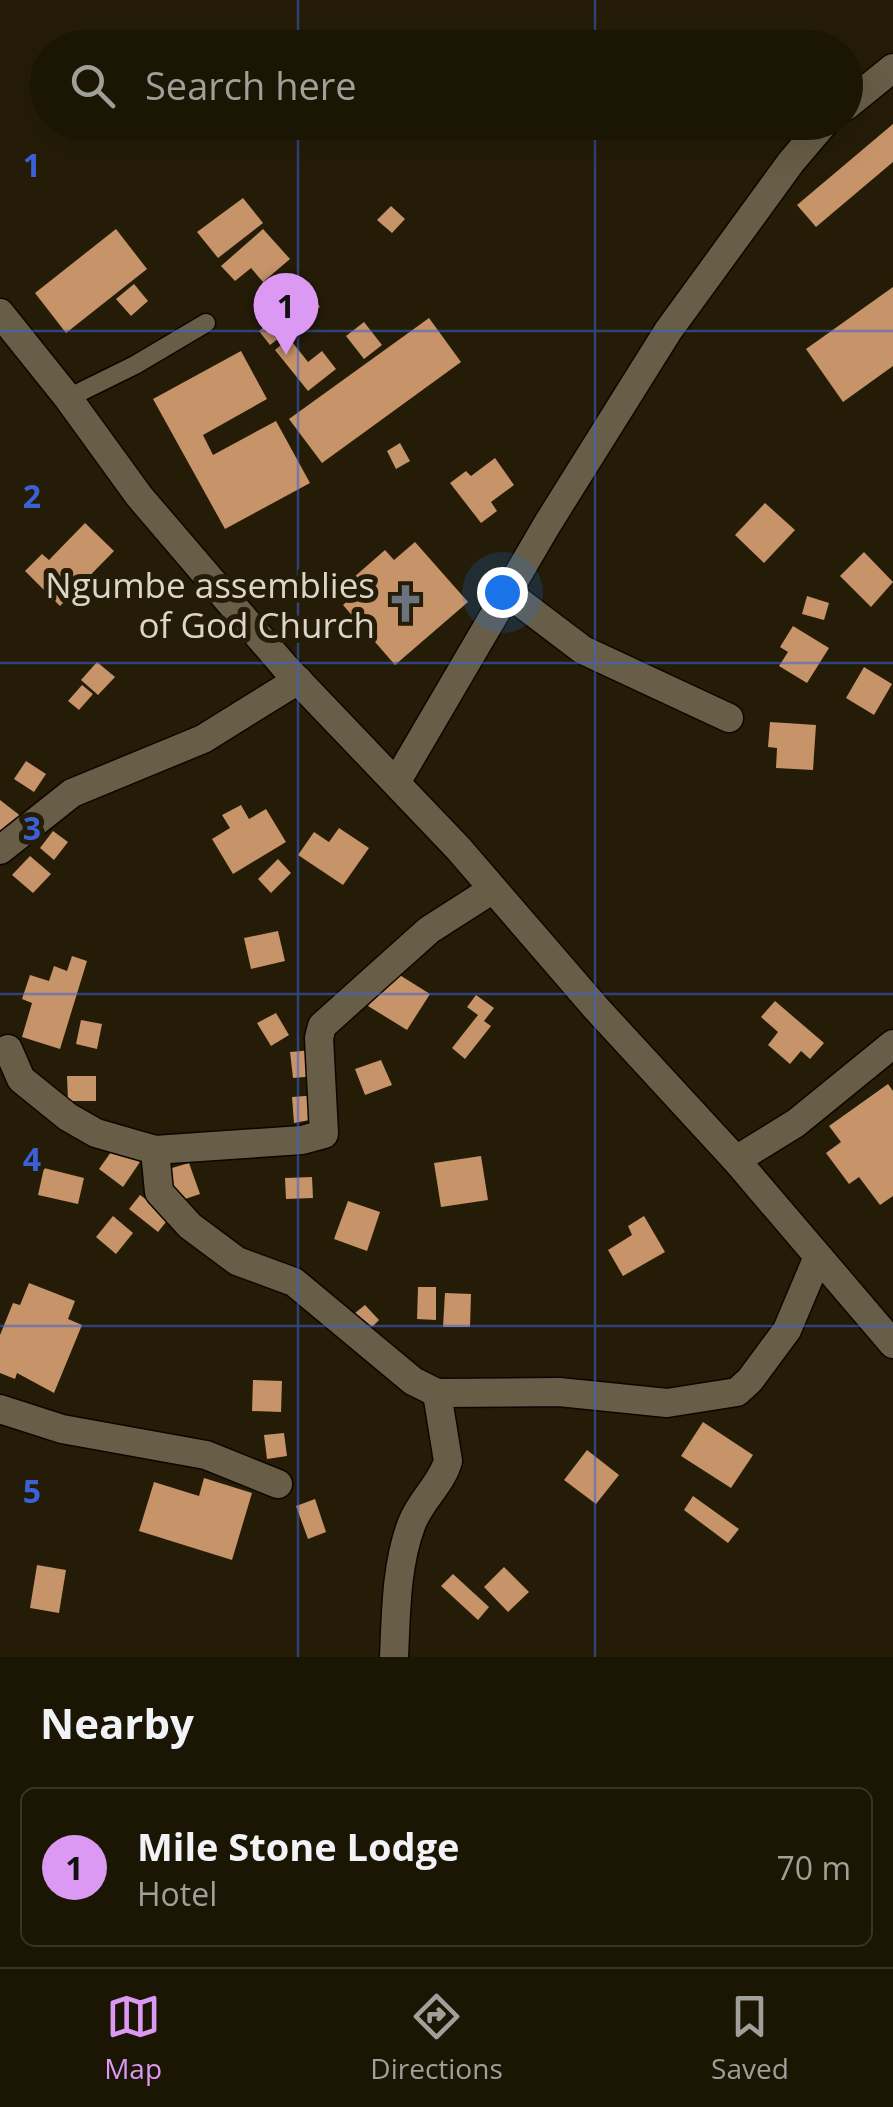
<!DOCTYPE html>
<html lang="en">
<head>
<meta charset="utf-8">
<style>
  :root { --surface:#1b1504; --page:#282213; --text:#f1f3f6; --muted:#a09f9a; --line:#393426; --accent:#dc99f4 }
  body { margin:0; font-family:"Open Sans",sans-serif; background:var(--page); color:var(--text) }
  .you { position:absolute; left:502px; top:592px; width:35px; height:35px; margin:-25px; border:8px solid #fff; border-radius:50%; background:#1a73e8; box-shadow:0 0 0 15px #1a73e833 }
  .badge { display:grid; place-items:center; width:65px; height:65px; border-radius:50%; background:var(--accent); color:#111; font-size:32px; font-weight:700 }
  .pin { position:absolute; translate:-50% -82px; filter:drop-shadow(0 2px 5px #0008) }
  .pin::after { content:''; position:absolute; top:52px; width:35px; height:30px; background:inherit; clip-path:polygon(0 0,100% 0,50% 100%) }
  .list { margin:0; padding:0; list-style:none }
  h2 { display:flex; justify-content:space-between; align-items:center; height:130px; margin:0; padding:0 40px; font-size:42px }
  h2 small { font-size:32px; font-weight:400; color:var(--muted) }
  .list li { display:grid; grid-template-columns:65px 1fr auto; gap:30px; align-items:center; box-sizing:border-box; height:160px; margin:0 20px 20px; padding:0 20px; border:2px solid var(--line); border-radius:15px }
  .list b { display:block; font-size:38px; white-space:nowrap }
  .list p { margin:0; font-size:32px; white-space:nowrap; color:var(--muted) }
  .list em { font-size:32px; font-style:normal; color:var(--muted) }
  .icon { flex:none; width:55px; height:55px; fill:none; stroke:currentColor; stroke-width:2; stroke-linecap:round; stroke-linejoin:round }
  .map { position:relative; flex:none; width:893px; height:1657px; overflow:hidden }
  .search { position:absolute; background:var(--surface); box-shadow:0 10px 40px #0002; left:30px; right:30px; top:30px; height:110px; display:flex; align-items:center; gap:25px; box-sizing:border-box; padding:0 35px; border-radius:55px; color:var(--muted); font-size:38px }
  .sheet { height:310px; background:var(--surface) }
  nav { display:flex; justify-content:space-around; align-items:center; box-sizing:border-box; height:140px; border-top:2px solid var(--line); background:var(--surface); font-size:28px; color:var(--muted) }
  nav a { display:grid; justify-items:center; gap:5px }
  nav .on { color:var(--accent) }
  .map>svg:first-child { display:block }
  .building { fill:#c79368 }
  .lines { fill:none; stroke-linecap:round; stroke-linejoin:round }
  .service-casing { stroke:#0d0600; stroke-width:21 }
  .minor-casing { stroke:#0d0600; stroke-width:31 }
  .service { stroke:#685e47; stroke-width:18 }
  .minor { stroke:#685e47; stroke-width:28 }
  .grid { fill:none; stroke:#3a62d6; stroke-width:2.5; stroke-opacity:0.55 }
  .labels { text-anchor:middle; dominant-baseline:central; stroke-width:10; stroke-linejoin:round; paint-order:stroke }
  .poi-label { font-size:35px; fill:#dbd6c9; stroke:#241c06; text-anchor:end }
  .grid-label { font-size:32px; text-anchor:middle; font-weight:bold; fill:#3a62d6; stroke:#241c06; stroke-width:10; stroke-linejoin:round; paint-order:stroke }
</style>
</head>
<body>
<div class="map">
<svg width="893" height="1657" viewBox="0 0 893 1657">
  <rect width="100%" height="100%" fill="#241c06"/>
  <g class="building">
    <path d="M893 124V162L816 227 797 205Z"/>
    <path d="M243 198 263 223 218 258 197 232Z"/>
    <path d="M391 206 405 219 392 233 377 220Z"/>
    <path d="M116 229 147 269 66 333 35 293Z"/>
    <path d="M263 229 290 259 263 282 251 268 235 281 221 266Z"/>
    <path d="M134 284 148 301 131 316 116 299Z"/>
    <path d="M893 287V366L843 402 806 349Z"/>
    <path d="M309 292 320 307 270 345 259 331Z"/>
    <path d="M429 318 461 362 322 463 289 419Z"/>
    <path d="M364 322 382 345 364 359 346 336Z"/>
    <path d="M289 338 308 362 322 351 336 369 308 391 275 350Z"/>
    <path d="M241 351 267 399 203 435 213 455 276 421 310 483 225 529 153 399Z"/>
    <path d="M400 443 410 461 396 469 387 451Z"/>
    <path d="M495 458 514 485 491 502 497 511 481 523 450 483 466 471 471 476Z"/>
    <path d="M765 503 795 530 764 563 735 535Z"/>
    <path d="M85 523 114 551 60 606 25 571 42 554 49 560Z"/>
    <path d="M415 542 468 602 395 665 343 605 362 588 353 578 385 550 394 560Z"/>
    <path d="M864 552 893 582 871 607 840 576Z"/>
    <path d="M807 596 829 603 824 620 802 614Z"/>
    <path d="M793 626 829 648 807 683 779 666 788 652 780 647Z"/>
    <path d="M97 662 115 677 98 695 81 680Z"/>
    <path d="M864 667 892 684 874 715 846 698Z"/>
    <path d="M82 685 93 694 79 710 68 701Z"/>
    <path d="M770 722 816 725 813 770 776 768 777 748 768 747Z"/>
    <path d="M26 761 46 774 34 792 14 779Z"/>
    <path d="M0 800 22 817 0 841Z"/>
    <path d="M241 805 249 819 266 809 286 842 233 874 212 839 230 828 222 815Z"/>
    <path d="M339 828 369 848 343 885 298 855 314 832 329 842Z"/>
    <path d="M53 831 68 842 54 860 40 848Z"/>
    <path d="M30 856 51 874 33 893 12 875Z"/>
    <path d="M278 859 291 873 271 893 258 879Z"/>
    <path d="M278 931 285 961 251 969 244 938Z"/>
    <path d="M72 956 87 961 60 1049 22 1037 32 1003 22 999 30 975 49 981 54 966 67 971Z"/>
    <path d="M390 969 430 994 407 1030 368 1006Z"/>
    <path d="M476 995 494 1008 484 1021 491 1026 465 1059 452 1048 478 1015 467 1007Z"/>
    <path d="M775 1001 824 1043 810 1059 801 1051 790 1064 768 1045 778 1032 761 1017Z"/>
    <path d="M276 1013 289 1035 271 1046 257 1023Z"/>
    <path d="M81 1020 102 1024 97 1049 76 1044Z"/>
    <path d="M313 1050 316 1076 293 1078 290 1052Z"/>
    <path d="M381 1060 392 1085 365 1095 355 1069Z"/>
    <path d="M67 1076H96V1101H68Z"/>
    <path d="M888 1084 893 1091V1196L880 1205 859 1177 849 1184 826 1153 841 1142 829 1126Z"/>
    <path d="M318 1095 320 1118 294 1123 292 1097Z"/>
    <path d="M116 1145 140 1162 123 1187 99 1169Z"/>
    <path d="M481 1156 488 1200 441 1207 434 1163Z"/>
    <path d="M189 1163 200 1194 176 1202 165 1170Z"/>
    <path d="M44 1168 84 1178 78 1204 38 1195Z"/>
    <path d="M312 1177 313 1198 286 1199 285 1178Z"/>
    <path d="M140 1195 170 1217 158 1232 129 1209Z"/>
    <path d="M348 1201 380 1212 367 1251 334 1239Z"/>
    <path d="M113 1216 133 1233 116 1254 96 1237Z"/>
    <path d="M644 1216 665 1252 623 1276 608 1250 632 1235 628 1226Z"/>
    <path d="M29 1283 75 1301 68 1319 82 1325 54 1393 17 1373 15 1379 0 1373V1335L13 1303 20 1305Z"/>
    <path d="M418 1287H436V1320L417 1319Z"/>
    <path d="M445 1293 471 1294 470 1327H443Z"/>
    <path d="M365 1305 379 1320 370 1329 355 1313Z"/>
    <path d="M253 1380 282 1381 281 1412 252 1411Z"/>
    <path d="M703 1422 753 1455 731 1488 681 1456Z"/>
    <path d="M284 1433 287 1456 267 1459 264 1435Z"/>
    <path d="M587 1450 619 1475 596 1504 564 1480Z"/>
    <path d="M204 1478 252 1493 232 1560 139 1531 154 1482 199 1496Z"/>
    <path d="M693 1496 739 1529 728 1543 684 1510Z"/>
    <path d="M315 1499 326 1532 308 1539 296 1506Z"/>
    <path d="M37 1565 66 1570 59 1613 30 1608Z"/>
    <path d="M504 1567 529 1592 508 1612 484 1587Z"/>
    <path d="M453 1574 489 1607 478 1620 441 1586Z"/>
  </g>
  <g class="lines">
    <defs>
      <path id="service" d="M68 398 135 365 206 323"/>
      <g id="minor">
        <path d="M846 106 893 68"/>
        <path d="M0 313 68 398 139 496 286 668 458 848 596 1008 736 1160 893 1344"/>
        <path d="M509 594 583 650 729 718"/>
        <path d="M397 781 548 523 668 331 791 162 825 122"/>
        <path d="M0 850 72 793 203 739 298 680"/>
        <path d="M8 1049 21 1079 68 1117 96 1133 155 1150 302 1140 324 1134 319 1038 322 1026 429 930 493 889"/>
        <path d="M155 1150 159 1192 190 1226 237 1261 294 1282 413 1381 437 1393 559 1392 667 1403 737 1392 750 1380 787 1330 817 1259"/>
        <path d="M736 1160 796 1123 893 1044"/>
        <path d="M0 1409 62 1429 206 1455 278 1484"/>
        <path d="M394 1657C396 1613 396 1564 412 1523 421 1500 442 1483 448 1461L437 1393"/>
      </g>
    </defs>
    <use href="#service" class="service-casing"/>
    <use href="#minor" class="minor-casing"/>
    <use href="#service" class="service"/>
    <use href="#minor" class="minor"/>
  </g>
  <path class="grid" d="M298 0V48M595 0V48M298 122V1657M595 122V1657M0 331H893M0 663H893M0 994H893M0 1326H893"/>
  <defs>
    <symbol id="church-bare" viewBox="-9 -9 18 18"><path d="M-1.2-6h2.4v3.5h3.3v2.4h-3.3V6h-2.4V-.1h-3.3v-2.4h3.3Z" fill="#6b7280" stroke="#241c06" stroke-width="2.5" paint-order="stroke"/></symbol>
  </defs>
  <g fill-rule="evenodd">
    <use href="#church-bare" x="378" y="576" width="55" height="55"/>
  </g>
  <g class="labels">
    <g class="poi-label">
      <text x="375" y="584">Ngumbe assemblies<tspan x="375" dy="40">of God Church</tspan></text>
    </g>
  </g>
  <g class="grid-label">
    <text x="32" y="177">1</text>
    <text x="32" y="508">2</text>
    <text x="32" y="840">3</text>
    <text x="32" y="1171">4</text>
    <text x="32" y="1503">5</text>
  </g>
</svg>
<div class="you"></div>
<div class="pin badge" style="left:286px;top:355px">1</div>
<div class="search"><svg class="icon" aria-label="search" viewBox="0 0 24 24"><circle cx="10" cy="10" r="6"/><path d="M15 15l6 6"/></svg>Search here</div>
</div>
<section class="sheet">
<h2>Nearby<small></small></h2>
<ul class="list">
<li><span class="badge">1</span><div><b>Mile Stone Lodge</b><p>Hotel</p></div><em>70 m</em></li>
</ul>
</section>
<nav>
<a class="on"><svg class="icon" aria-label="map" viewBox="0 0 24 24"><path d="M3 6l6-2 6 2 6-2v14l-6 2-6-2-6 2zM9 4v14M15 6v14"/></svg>Map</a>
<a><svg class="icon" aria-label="directions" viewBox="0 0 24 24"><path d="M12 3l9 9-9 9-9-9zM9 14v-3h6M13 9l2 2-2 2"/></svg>Directions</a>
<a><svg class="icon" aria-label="saved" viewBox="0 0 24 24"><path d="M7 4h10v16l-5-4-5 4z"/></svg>Saved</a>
</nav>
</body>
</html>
